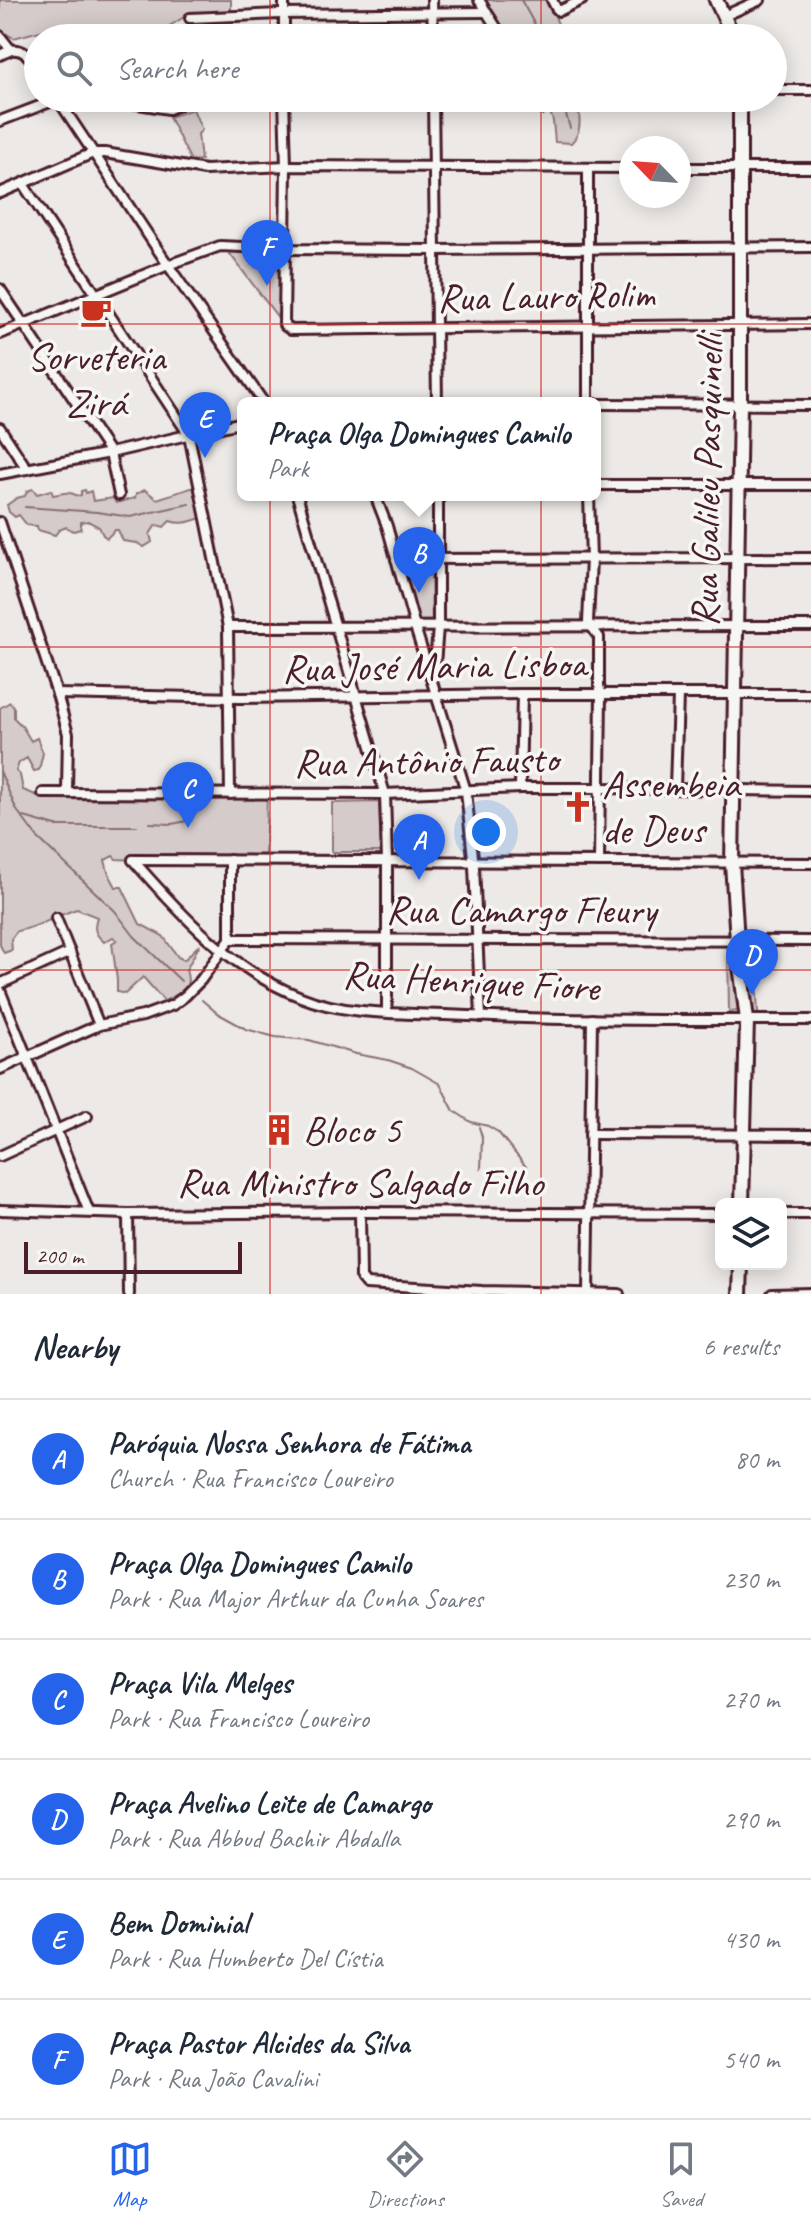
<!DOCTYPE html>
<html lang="en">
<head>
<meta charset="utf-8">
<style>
  :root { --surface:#fff; --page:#f6f6f7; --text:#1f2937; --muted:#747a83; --line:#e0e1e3; --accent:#2563eb }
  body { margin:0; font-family:Caveat,sans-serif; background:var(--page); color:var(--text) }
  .controls { position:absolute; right:24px; bottom:24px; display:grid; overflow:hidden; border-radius:12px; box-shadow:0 4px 20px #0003 }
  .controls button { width:72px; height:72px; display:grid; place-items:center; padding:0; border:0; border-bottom:2px solid var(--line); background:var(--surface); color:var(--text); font:40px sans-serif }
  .compass { position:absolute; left:619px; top:136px; width:72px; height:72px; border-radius:50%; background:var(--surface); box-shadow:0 4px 20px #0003; rotate:295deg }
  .scale { position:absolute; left:24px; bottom:20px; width:218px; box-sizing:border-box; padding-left:8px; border:4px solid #4a1f2b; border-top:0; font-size:22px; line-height:28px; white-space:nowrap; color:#4a1f2b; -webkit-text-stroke:6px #f6f6f2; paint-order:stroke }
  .you { position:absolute; left:486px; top:832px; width:28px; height:28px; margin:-20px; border:6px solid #fff; border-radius:50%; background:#1a73e8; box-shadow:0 0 0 12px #1a73e833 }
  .badge { display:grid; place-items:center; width:52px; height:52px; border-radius:50%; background:var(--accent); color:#fff; font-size:26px; font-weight:700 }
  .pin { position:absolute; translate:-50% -66px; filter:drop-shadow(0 2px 4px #0008) }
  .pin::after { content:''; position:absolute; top:42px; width:28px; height:24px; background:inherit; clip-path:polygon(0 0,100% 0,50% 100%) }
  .popup { position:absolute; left:237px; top:397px; width:364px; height:104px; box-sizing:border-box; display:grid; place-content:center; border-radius:12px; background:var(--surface); filter:drop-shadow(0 2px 6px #0005); font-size:26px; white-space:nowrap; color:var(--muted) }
  .popup b { font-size:30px; color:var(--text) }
  .popup::after { content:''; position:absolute; left:50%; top:100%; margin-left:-16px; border:16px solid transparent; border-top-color:var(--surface) }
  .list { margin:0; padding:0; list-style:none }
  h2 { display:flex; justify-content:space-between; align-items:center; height:104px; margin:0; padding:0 32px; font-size:34px }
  h2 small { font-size:26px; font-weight:400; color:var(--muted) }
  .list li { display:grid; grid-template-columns:52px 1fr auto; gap:24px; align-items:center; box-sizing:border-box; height:120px; padding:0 32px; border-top:2px solid var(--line) }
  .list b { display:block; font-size:30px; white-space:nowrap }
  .list p { margin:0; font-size:26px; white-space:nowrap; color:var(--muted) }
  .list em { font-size:26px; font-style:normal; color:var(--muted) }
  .icon { flex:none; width:44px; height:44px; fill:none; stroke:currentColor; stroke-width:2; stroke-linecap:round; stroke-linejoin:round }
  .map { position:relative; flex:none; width:811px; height:1294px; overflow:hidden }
  .search { position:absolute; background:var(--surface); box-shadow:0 4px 20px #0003; left:24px; right:24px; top:24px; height:88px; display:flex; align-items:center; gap:20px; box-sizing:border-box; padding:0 28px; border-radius:44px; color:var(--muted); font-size:30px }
  .sheet { height:824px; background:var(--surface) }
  nav { display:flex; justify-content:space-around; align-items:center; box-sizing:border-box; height:112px; border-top:2px solid var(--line); background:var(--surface); font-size:22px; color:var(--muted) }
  nav a { display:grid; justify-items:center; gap:4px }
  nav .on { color:var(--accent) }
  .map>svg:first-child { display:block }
  .green { fill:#d4cbca; stroke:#8f757a; stroke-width:2 }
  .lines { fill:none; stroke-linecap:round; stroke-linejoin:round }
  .stream { stroke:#886e73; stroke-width:2 }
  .street-casing { stroke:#4a1f2b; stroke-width:14 }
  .secondary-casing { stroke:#4a1f2b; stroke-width:18 }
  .street { stroke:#f6f6f2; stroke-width:8 }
  .secondary { stroke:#f6f6f2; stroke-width:12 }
  .grid { fill:none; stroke:#d62828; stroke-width:2; stroke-opacity:0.55 }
  .labels { text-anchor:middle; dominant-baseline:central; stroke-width:7; stroke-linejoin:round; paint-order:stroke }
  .street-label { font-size:40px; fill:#4a1f2b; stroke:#f6f6f2 }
  .poi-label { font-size:40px; fill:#4a1f2b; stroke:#f6f6f2; text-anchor:start }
</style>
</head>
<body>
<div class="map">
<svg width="811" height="1294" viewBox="0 0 811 1294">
  <rect width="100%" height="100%" fill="#ece9e6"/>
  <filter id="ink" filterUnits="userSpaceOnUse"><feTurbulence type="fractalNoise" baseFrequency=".0125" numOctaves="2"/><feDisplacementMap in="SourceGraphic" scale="16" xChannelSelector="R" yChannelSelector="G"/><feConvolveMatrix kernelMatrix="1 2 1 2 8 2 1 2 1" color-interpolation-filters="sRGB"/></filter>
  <g filter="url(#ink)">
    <g class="green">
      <path d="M0 0H231V11L189 14 163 30 167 38H65L56 35 47 29 14 38 0 31Z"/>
      <path d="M485 0H549L563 38H508Z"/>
      <path d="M545 98H577C579 114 584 131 571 143L555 142 553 121Z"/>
      <path d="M193 109 202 130 198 134 201 160 191 161 169 117Z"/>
      <path d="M227 250 280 252 279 319Z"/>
      <path d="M194 487 201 518C189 522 181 525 170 521L164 527 156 525 150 534 152 542 144 547 137 543 123 541 118 530H115L107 538 103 535 99 527 88 521 81 522V529L74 531 66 527 59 530 55 535 38 530 37 526 27 525 19 515 15 517 9 512 7 505 17 498 25 496 27 491 33 489 37 494 51 490 53 495C63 494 67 490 78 496L81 495V491L85 490 86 493 91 491 93 501 113 498 116 503 135 498 136 494 145 490 157 499Z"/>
      <path d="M431 561 432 624 415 625 400 563Z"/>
      <path d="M10 702 14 708V718L22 726 31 741 37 738 43 753 39 770 34 771 27 758 19 763 16 771 20 775 23 790 41 797 96 798H103V795L267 796 265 859 135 860 116 859 113 856 105 860 108 872 116 887H122L140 924 163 936 178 957 184 960 200 944 186 970C193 990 180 993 164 1001L143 977 125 994 117 992V980L112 943 117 940 113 937 104 942C95 934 93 929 97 917L77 909C57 915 38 928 17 931L11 939 12 950 4 953 0 945V708Z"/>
      <path d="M379 802 381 848 379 852H332V803Z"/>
      <path d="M753 946V976L756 977 758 1014 751 1015 744 948Z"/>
      <path d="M728 947 731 948 733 953 739 1006 737 1011 729 1012Z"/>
    </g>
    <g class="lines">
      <g class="stream">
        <path d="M521 0 535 25"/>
        <path d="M561 98 570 128"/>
        <path d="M25 507 97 512 130 517 189 504"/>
        <path d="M0 771 16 809 36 836 115 911 134 936 181 981"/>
        <path d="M24 817 56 826H137"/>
        <path d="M150 823 172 824 192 820"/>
        <path d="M202 1000 217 1013 246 1029 275 1037 309 1040 356 1054 388 1060 412 1068 440 1084 454 1111 471 1122 488 1126 498 1132 527 1168"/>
        <path d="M479 1127 482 1137 481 1169"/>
      </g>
      <defs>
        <g id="street">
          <path d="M432 0 433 38"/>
          <path d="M479 0 503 38"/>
          <path d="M552 0 556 8 559 11 582 0"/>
          <path d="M724 16 760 0"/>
          <path d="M190 18 280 14 487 12"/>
          <path d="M0 36 11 50C25 48 31 59 38 69"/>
          <path d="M284 38V0"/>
          <path d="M0 55 11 50"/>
          <path d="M773 90H811"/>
          <path d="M57 98 168 265 264 403"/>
          <path d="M101 98 169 109 194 98"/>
          <path d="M284 98 286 166 284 325 291 330 811 324"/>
          <path d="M433 98 437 403"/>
          <path d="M535 98 541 109"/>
          <path d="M0 121 58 99 65 98"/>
          <path d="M588 168V403"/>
          <path d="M679 168H811"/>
          <path d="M23 184 189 435 228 627 230 794"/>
          <path d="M0 193 93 153H105L205 170 286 166 631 168"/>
          <path d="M0 289 110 453 119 495"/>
          <path d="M0 334 168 265 220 246 284 249 435 250 811 247"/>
          <path d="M595 404 811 405"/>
          <path d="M0 428 27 469"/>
          <path d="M0 474 110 453 243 422"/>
          <path d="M595 485H811"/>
          <path d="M297 495 385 794 387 861V1012"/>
          <path d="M375 495 387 526 415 627 466 791 474 867 481 1017"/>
          <path d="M589 495 591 559 588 622 599 637V686L601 693 599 862"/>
          <path d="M0 522 57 694 68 734 67 792"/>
          <path d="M396 559 811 558"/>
          <path d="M228 627 811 626"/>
          <path d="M434 677 438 627V495"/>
          <path d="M57 694 240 698 522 694H811"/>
          <path d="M520 788 522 694"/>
          <path d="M675 788 678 695"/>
          <path d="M43 793 385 794 520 788H600L811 791"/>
          <path d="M133 860C181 915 231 970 301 997 345 1015 398 1013 445 1015 567 1021 689 1020 811 1020"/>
          <path d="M133 860 811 863"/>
          <path d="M56 918 99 1025"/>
          <path d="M230 939 811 941"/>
          <path d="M0 984 70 952"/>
          <path d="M0 990 89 1212"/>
          <path d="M0 1069 99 1025 143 1016 173 1005 185 996 201 980 230 939V860"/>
          <path d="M590 1134 811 1135"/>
          <path d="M0 1156 87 1116"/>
          <path d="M0 1210 128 1214 365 1212 721 1214"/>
          <path d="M360 1212 361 1278 366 1284 482 1291 619 1294"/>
          <path d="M128 1214 129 1294"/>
          <path d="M781 1214H811"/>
          <path d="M588 1294 592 1019"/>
          <path d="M772 1294 811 1293"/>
        </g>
        <g id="secondary">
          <path d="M716 0 734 38"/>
          <path d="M740 98V405L732 863 737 941 747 1020 742 1204"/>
          <path d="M740 1294 741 1264"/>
        </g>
      </defs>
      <use href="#street" class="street-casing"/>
      <use href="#secondary" class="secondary-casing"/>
      <use href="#street" class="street"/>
      <use href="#secondary" class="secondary"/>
    </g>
  </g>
  <path class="grid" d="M270 0V38M541 0V38M270 98V1294M541 98V1294M0 324H811M0 647H811M0 970H811"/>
  <defs>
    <symbol id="cafe-bare" viewBox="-9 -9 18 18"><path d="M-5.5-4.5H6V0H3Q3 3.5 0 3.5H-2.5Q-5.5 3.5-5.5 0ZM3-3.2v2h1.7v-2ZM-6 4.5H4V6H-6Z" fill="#c8321e" stroke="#f6f6f2" stroke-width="2.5" paint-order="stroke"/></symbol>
    <symbol id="church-bare" viewBox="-9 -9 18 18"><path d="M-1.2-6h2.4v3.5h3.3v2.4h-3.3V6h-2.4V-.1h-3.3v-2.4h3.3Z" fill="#c8321e" stroke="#f6f6f2" stroke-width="2.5" paint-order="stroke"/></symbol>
    <symbol id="building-bare" viewBox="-9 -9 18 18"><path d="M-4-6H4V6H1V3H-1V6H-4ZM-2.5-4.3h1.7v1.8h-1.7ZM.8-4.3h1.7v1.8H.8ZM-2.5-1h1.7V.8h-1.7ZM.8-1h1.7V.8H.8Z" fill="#c8321e" stroke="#f6f6f2" stroke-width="2.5" paint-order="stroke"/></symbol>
  </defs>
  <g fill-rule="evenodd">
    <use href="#cafe-bare" x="74" y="290" width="44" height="44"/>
    <use href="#church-bare" x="556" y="785" width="44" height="44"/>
    <use href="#building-bare" x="257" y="1108" width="44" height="44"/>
  </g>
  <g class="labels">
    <g class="street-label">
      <text transform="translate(546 296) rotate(-1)">Rua Lauro Rolim</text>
      <text transform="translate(707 480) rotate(-89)">Rua Galileu Pasquinelli</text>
      <text transform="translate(434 666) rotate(-1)">Rua José Maria Lisboa</text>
      <text transform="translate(426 761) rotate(-1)">Rua Antônio Fausto</text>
      <text x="521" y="910">Rua Camargo Fleury</text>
      <text transform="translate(471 981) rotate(3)">Rua Henrique Fiore</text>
      <text x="360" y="1183">Rua Ministro Salgado Filho</text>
    </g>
    <g class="poi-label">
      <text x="96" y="357" text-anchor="middle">Sorveteria<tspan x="96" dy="46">Zirá</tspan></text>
      <text x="602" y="784">Assembeia<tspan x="602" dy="46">de Deus</tspan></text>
      <text x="303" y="1130">Bloco 5</text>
    </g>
  </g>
</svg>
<div class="controls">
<button><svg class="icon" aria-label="layers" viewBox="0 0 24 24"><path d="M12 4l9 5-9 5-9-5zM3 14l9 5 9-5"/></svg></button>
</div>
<svg class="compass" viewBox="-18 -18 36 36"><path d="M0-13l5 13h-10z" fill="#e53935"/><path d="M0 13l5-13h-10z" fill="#747a83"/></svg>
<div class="scale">200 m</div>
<div class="you"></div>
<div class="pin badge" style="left:419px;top:880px">A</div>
<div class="pin badge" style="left:419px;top:593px">B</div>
<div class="popup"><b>Praça Olga Domingues Camilo</b>Park</div>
<div class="pin badge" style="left:188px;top:828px">C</div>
<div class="pin badge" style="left:752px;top:995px">D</div>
<div class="pin badge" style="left:205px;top:458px">E</div>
<div class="pin badge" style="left:267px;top:286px">F</div>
<div class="search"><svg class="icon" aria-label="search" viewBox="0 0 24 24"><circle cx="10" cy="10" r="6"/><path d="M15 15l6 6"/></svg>Search here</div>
</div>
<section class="sheet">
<h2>Nearby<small>6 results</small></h2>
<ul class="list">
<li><span class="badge">A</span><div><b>Paróquia Nossa Senhora de Fátima</b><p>Church · Rua Francisco Loureiro</p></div><em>80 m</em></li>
<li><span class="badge">B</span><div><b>Praça Olga Domingues Camilo</b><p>Park · Rua Major Arthur da Cunha Soares</p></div><em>230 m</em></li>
<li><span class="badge">C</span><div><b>Praça Vila Melges</b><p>Park · Rua Francisco Loureiro</p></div><em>270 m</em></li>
<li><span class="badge">D</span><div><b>Praça Avelino Leite de Camargo</b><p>Park · Rua Abbud Bachir Abdalla</p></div><em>290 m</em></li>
<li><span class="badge">E</span><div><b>Bem Dominial</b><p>Park · Rua Humberto Del Cístia</p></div><em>430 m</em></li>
<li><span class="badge">F</span><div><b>Praça Pastor Alcides da Silva</b><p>Park · Rua João Cavalini</p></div><em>540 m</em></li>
</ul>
</section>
<nav>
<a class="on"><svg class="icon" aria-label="map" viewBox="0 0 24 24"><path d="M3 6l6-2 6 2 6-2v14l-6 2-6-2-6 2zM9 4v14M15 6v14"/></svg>Map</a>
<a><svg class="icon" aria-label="directions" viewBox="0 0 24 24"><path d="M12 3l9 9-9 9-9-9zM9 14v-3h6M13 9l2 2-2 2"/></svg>Directions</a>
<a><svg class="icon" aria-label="saved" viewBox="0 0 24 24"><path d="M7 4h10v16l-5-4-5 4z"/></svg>Saved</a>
</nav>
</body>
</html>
